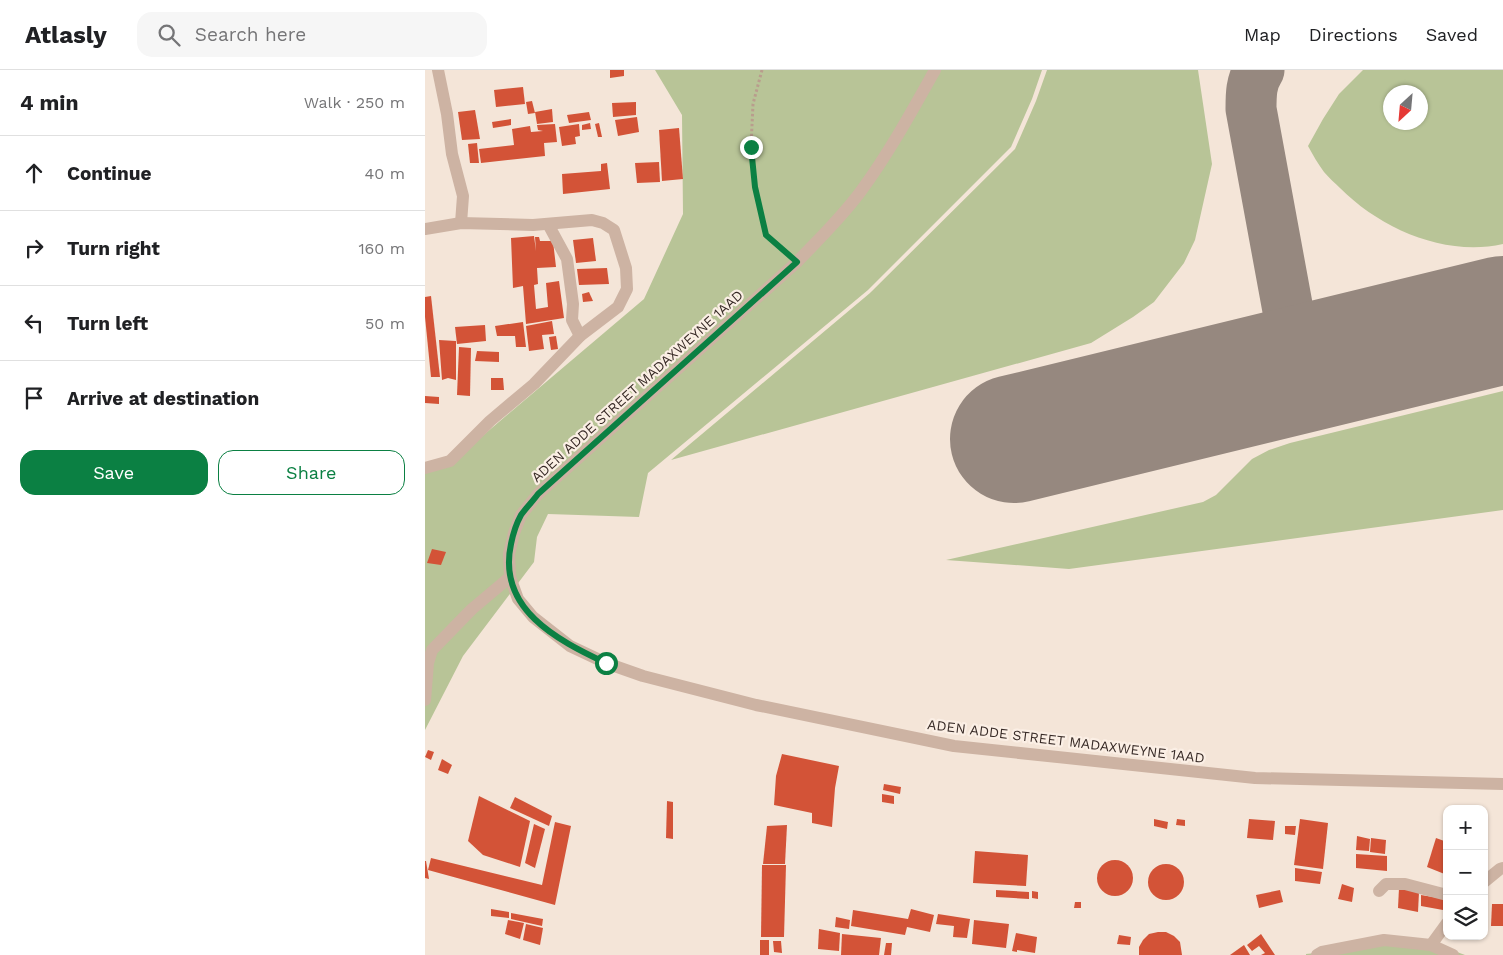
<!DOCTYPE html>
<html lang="en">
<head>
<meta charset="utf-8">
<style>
  :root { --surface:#fff; --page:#f6f6f6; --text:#202124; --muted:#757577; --line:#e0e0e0; --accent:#0b8043 }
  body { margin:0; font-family:"Work Sans",sans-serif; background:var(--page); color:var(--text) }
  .controls { position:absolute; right:15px; bottom:15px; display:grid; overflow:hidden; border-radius:10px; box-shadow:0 1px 4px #0004 }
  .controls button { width:45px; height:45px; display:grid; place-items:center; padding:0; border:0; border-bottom:1px solid var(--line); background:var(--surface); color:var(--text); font:25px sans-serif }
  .compass { position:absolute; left:958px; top:15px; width:45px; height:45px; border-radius:50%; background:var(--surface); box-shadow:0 1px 4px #0004; rotate:206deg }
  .stop { position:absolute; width:15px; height:15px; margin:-11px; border:4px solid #0b8043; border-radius:50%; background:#fff }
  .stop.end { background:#0b8043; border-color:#fff; box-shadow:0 1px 5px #0008 }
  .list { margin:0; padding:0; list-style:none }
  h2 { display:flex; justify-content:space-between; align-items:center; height:65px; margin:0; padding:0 20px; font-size:21px }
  h2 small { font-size:16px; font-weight:400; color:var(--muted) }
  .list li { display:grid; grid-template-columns:32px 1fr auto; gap:15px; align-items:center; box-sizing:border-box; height:75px; padding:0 20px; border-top:1px solid var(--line) }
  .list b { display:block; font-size:19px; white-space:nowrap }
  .list em { font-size:16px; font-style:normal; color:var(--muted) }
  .actions { display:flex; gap:10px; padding:15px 20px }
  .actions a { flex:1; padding:11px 0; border:1px solid var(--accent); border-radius:15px; text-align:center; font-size:18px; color:var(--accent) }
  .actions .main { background:var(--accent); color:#fff }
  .icon { flex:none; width:28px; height:28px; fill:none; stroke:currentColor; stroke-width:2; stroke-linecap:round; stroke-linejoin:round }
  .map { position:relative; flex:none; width:1078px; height:885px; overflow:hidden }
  header { display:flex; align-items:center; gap:30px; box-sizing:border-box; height:70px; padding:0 25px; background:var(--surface); border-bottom:1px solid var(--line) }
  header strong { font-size:24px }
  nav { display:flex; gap:28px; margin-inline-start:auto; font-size:18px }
  .search { width:350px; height:45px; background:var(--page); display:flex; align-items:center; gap:12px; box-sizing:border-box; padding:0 18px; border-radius:15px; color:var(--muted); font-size:19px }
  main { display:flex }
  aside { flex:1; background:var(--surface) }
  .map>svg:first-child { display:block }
  .green { fill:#b8c497; fill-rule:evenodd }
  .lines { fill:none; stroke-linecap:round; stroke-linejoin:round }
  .taxiway { stroke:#96887f; stroke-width:51 }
  .runway { stroke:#96887f; stroke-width:128 }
  .building { fill:#d35337 }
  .path { stroke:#b99d8d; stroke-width:3; stroke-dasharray:2.5 2.5; stroke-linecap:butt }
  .minor { stroke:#cdb3a3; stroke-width:12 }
  .route { stroke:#0b8043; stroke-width:6 }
  .labels { text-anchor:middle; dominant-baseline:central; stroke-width:4.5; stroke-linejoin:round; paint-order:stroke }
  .street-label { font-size:14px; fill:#372a26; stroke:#fbefe5 }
</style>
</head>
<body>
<header>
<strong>Atlasly</strong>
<div class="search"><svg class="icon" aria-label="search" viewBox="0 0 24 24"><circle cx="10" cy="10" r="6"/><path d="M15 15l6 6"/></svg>Search here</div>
<nav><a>Map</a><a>Directions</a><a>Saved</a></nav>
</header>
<main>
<aside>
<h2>4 min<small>Walk · 250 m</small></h2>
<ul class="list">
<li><svg class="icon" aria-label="ahead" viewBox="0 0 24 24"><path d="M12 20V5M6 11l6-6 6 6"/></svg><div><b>Continue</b></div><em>40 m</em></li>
<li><svg class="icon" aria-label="right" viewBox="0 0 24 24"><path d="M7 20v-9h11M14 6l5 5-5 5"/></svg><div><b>Turn right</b></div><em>160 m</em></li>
<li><svg class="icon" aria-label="left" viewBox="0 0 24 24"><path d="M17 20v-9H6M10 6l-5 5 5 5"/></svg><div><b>Turn left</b></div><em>50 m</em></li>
<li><svg class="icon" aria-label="arrive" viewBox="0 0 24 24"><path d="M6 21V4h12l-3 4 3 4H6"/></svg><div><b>Arrive at destination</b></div></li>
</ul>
<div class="actions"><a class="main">Save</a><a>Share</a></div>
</aside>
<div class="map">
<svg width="1078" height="885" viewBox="0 0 1078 885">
  <rect width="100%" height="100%" fill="#f4e5d8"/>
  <g class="green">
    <path d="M230 0H617L607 29 586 77 443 220 223 403 214 447 123 444 112 467 109 492 38 586 0 660V401L35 385 219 229 258 144 257 45Z"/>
    <path d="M622 0H773L787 94 770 170 759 193 729 232 708 247 666 273 246 390 445 223 590 79 611 31Z"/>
    <path d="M938 0H1078V174C1020 187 956 159 915 118 910 113 904 108 899 102 893 94 888 85 883 76L898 49 914 24ZM996 22V52H966V22Z"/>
    <path d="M1078 321V440L644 499 521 490 778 432 791 425 827 389 844 380 865 373Z"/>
    <path d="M1003 871 1040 885H881V884Z"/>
  </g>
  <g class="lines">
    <path class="taxiway" d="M834 0C826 12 826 25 826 39L874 300"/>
    <path class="runway" d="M589 369 1078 250"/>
  </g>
  <g class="building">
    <path d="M185 0H199V6L185 8Z"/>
    <path d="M98 17 100 34 71 37 69 20Z"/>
    <path d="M107 31 110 43 103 44 101 32Z"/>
    <path d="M211 32V45L188 47 187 33Z"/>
    <path d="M127 39 128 52 112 54 110 42Z"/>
    <path d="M50 40 55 69 37 70 33 42Z"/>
    <path d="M164 42 166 50 144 53 142 45Z"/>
    <path d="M212 47 214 62 193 66 190 50Z"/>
    <path d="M86 49V55L68 58 67 52Z"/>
    <path d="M165 53 166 59 157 60V55Z"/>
    <path d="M174 53 177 67H173L170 54Z"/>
    <path d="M130 54 132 72 119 73 120 86 56 93 54 79 89 75 87 59 105 56 106 62 118 61 113 60 112 55Z"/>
    <path d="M154 54 155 66 150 67 151 74 137 76 134 57Z"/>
    <path d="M254 58 258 109 237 111 234 60Z"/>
    <path d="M52 73 54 93H45L43 74Z"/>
    <path d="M234 92 235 112 212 113 210 93Z"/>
    <path d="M182 93 185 119 138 124 137 104 176 101V94Z"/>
    <path d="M109 166 111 181 110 167H114L115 171H128L131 197 112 198 113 214 109 215 111 239 123 237 121 213 134 211 139 248 101 254 98 216 88 218 86 168Z"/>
    <path d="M168 168 171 191 151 193 148 170Z"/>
    <path d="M182 198 184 214 154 215 152 199Z"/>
    <path d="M164 222 168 231 158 232 157 224Z"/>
    <path d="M6 226 15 307H6L0 247V227Z"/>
    <path d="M127 251 129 264 117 265 119 279 104 281 101 256Z"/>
    <path d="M98 252 101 277H91L90 266H72L70 256Z"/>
    <path d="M60 255 61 271 32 274 30 257Z"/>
    <path d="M131 266 133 279 126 280 124 267Z"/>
    <path d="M14 270 31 271V310L23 308 17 310Z"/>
    <path d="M34 277 46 278 45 326 32 325Z"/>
    <path d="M52 281 74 282V292L50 291Z"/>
    <path d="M66 308H78L79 320H66Z"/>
    <path d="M0 326 14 327V334L0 333Z"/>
    <path d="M7 479 21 482 16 495 2 493Z"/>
    <path d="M3 680 9 682 6 690 0 687Z"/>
    <path d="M357 684 414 696 410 718 407 757 387 753V743L349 735 351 706Z"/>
    <path d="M17 689 27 695 23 704 13 700Z"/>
    <path d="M459 714 476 717 475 724 458 720Z"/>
    <path d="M457 724 469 726V734L457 732Z"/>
    <path d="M54 726 105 751 95 797 58 785 43 771Z"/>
    <path d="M90 727 127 746 124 756 85 738Z"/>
    <path d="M242 731 248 732V769L241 768Z"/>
    <path d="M729 749 743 752 742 759 729 756Z"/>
    <path d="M752 749 760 750V756L751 755Z"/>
    <path d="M824 749 850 751 848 770 822 768Z"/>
    <path d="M875 749 903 753 898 799 869 795Z"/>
    <path d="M130 752 146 756 130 835 3 800 6 788 117 815Z"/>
    <path d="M109 754 120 759 110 798 100 793Z"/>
    <path d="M362 755 360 794H338L342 756Z"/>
    <path d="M860 756H871L870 765 860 764Z"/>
    <path d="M932 766 945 769 944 781 931 780Z"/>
    <path d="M946 768 961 770 960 784 945 782Z"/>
    <path d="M1011 768 1022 772V805L1002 797Z"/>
    <path d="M550 781 603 785 601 816 548 813Z"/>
    <path d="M931 784 962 786V801L931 798Z"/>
    <circle cx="690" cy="808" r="18"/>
    <path d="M0 791H1L4 809 0 808Z"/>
    <circle cx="741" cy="812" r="18"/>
    <path d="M337 795H361L359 867H336Z"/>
    <path d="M870 798 897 802 895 814 870 811Z"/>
    <path d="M917 814 929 818 927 832 913 829Z"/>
    <path d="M974 818 994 822 993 842 973 838Z"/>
    <path d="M571 820 604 822V829L571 827Z"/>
    <path d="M855 820 858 832 834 838 831 825Z"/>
    <path d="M607 821 613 822V829L607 828Z"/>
    <path d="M996 825 1020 829 1018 840 996 836Z"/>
    <path d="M650 832H656V838H649Z"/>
    <path d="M1067 834H1078V856H1066Z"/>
    <path d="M66 839 84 842V848L66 846Z"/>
    <path d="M486 839 509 845 505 862 482 857 480 865 426 856 428 840 483 849Z"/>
    <path d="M86 843 118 849 117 856 86 849Z"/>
    <path d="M513 844 545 849 542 868 528 867 529 856 511 854Z"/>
    <path d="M411 847 425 850 424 859 410 857Z"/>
    <path d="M83 850 99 853 95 869 80 864Z"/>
    <path d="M549 850 584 854 581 878 547 874Z"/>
    <path d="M101 854 118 858 115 875 98 870Z"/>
    <path d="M394 859 415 863 414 881 393 879Z"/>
    <path d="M733 862H741L749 866 755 872 757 885H714V877L718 870 724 864Z"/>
    <path d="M591 863 612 867 610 883 592 880V882L587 881Z"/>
    <path d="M417 864 456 868 454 885H416Z"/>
    <path d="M836 864 850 885H836L840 883 834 876 827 881 822 875Z"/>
    <path d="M694 865 706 867 705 875 692 874Z"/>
    <rect x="335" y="870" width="9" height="15"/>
    <path d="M348 871H356L357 883 349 882Z"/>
    <path d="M461 873H467L466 885H459Z"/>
    <path d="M819 875 825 885H805Z"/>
  </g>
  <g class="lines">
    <path class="path" d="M337 0 328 34 326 77 330 117 341 165 360 182"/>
    <g class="minor">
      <path d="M13 0 22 44 27 84 38 126 36 153"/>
      <path d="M510 0C487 41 464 83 436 121 417 147 394 169 372 192L113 424 96 445 89 463 84 484 85 507 93 529 108 547 145 576 181 593 218 606 331 635 529 676 830 708 1078 714"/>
      <path d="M123 154 142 189 148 234 147 250 155 266"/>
      <path d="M0 159 36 153 108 155 167 150 178 153 189 160 201 198 202 219 193 237 155 266 109 314 65 351 25 391 0 398"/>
      <path d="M0 630 3 593 7 580 47 539 85 507"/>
      <path d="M1059 812 1075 799 1078 798"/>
      <path d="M954 821 961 814H980L1022 825"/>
      <path d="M1006 875 1022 853"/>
      <path d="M892 885 897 882 959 870 1006 875 1028 885"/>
    </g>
  </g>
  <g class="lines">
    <path class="route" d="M181 593C132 570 72 539 86 474 88 464 91 454 96 445 101 438 108 431 113 424L372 192 341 165 330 117 326 77"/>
  </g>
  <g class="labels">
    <g class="street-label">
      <text transform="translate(212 316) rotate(-42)">ADEN ADDE STREET MADAXWEYNE 1AAD</text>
      <text transform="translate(641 671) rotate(7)">ADEN ADDE STREET MADAXWEYNE 1AAD</text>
    </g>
  </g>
</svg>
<div class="controls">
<button>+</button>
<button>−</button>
<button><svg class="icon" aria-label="layers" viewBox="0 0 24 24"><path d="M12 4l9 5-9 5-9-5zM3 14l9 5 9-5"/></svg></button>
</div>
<svg class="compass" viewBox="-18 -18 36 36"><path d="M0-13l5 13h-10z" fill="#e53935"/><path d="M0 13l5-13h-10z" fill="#757577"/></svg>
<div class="stop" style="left:181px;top:593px"></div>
<div class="stop end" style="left:326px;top:77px"></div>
</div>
</main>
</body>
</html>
